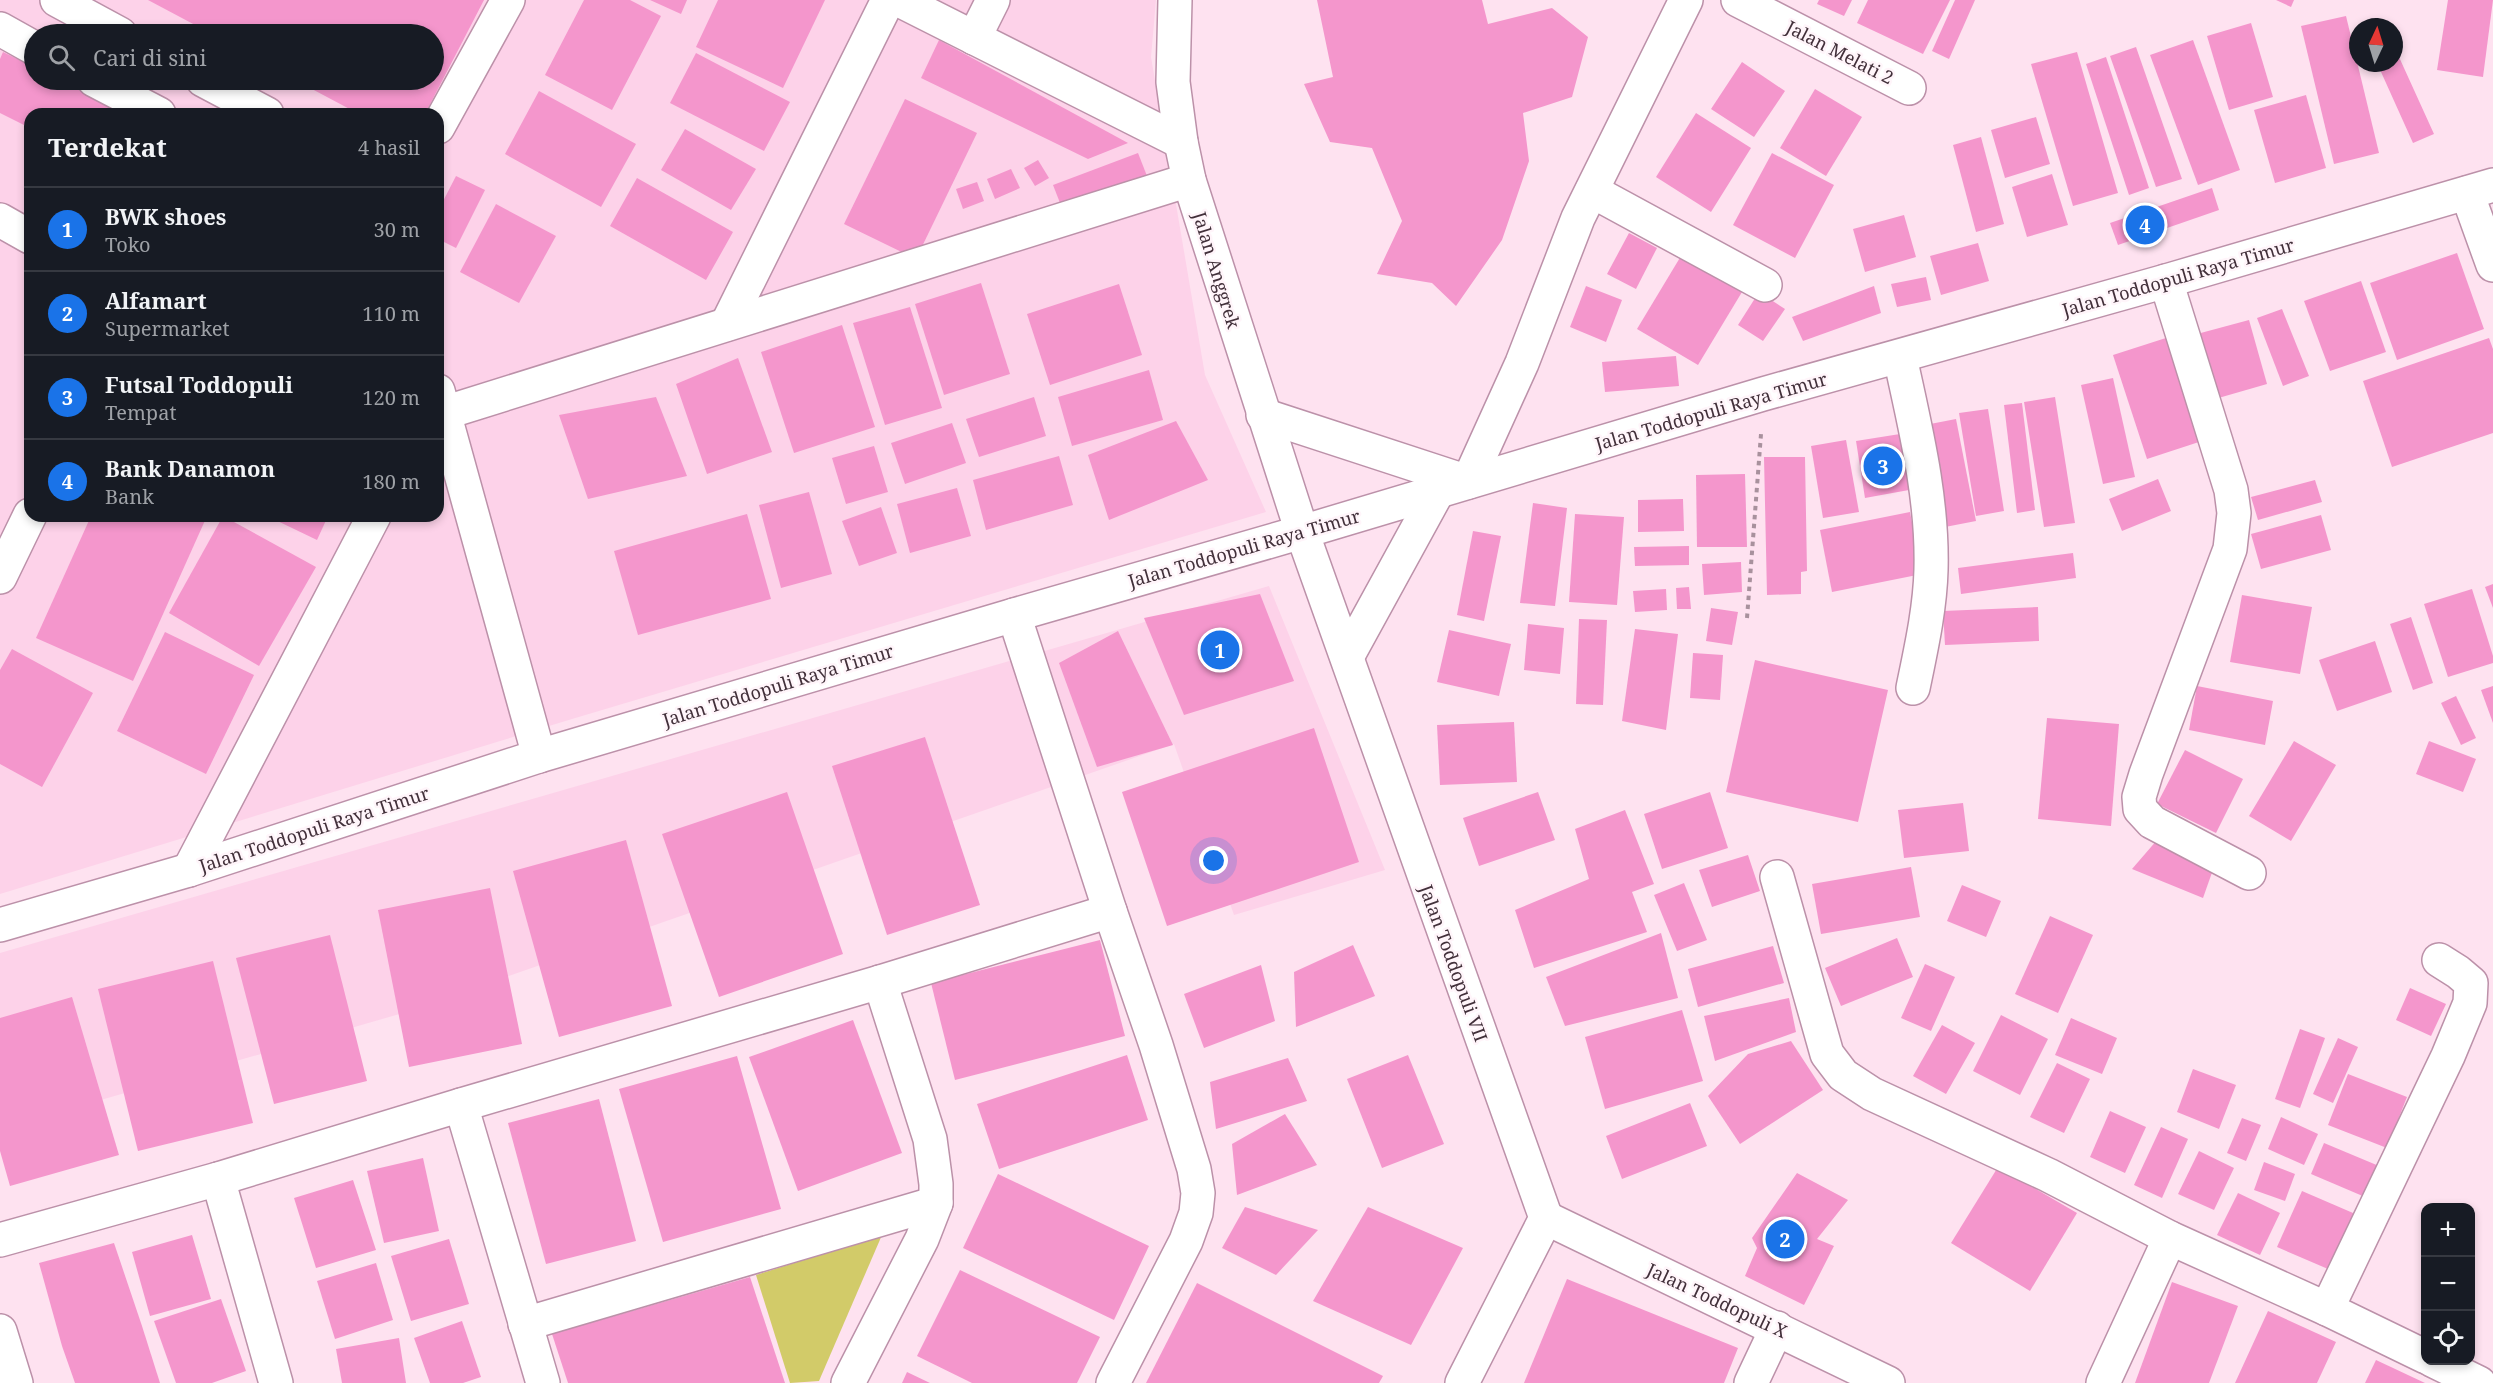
<!DOCTYPE html>
<html lang="id">
<head>
<meta charset="utf-8">
<style>
  :root { --surface:#171b24; --page:#20242c; --text:#f1f3f6; --muted:#9ea1a6; --line:#363941; --accent:#1a73e8 }
  body { margin:0; font-family:"Noto Serif",serif; background:var(--page); color:var(--text) }
  .controls { position:absolute; right:18px; bottom:18px; display:grid; overflow:hidden; border-radius:12px; box-shadow:0 3px 9px #0003 }
  .controls button { width:54px; height:54px; display:grid; place-items:center; padding:0; border:0; border-bottom:2px solid var(--line); background:var(--surface); color:var(--text); font:30px sans-serif }
  .compass { position:absolute; left:2349px; top:18px; width:54px; height:54px; border-radius:50%; background:var(--surface); box-shadow:0 3px 9px #0003; rotate:4deg }
  .you { position:absolute; left:1214px; top:861px; width:21px; height:21px; margin:-15px; border:4px solid #fff; border-radius:50%; background:#1a73e8; box-shadow:0 0 0 9px #1a73e833 }
  .badge { display:grid; place-items:center; width:39px; height:39px; border-radius:50%; background:var(--accent); color:#fff; font-size:20px; font-weight:700 }
  .pin { position:absolute; translate:-50% -50%; border:3px solid #fff; box-shadow:0 2px 6px #0006 }
  .list { margin:0; padding:0; list-style:none }
  h2 { display:flex; justify-content:space-between; align-items:center; height:78px; margin:0; padding:0 24px; font-size:26px }
  h2 small { font-size:20px; font-weight:400; color:var(--muted) }
  .list li { display:grid; grid-template-columns:39px 1fr auto; gap:18px; align-items:center; box-sizing:border-box; height:84px; padding:0 24px; border-top:2px solid var(--line) }
  .list b { display:block; font-size:22px; white-space:nowrap }
  .list p { margin:0; font-size:20px; white-space:nowrap; color:var(--muted) }
  .list em { font-size:20px; font-style:normal; color:var(--muted) }
  .icon { flex:none; width:33px; height:33px; fill:none; stroke:currentColor; stroke-width:2; stroke-linecap:round; stroke-linejoin:round }
  .map { position:relative; flex:none; width:2493px; height:1383px; overflow:hidden }
  .search { position:absolute; background:var(--surface); box-shadow:0 3px 9px #0003; left:24px; top:24px; width:420px; height:66px; display:flex; align-items:center; gap:15px; box-sizing:border-box; padding:0 21px; border-radius:33px; color:var(--muted); font-size:22px }
  .panel { position:absolute; background:var(--surface); box-shadow:0 3px 9px #0003; left:24px; top:108px; width:420px; height:414px; border-radius:18px }
  .map>svg:first-child { display:block }
  .built { fill:#fdd2e9; fill-rule:evenodd }
  .green { fill:#d2cb69 }
  .building { fill:#f496cc }
  .lines { fill:none; stroke-linecap:round; stroke-linejoin:round }
  .minor-casing { stroke:#bc91a9; stroke-width:36 }
  .tertiary-casing { stroke:#bc91a9; stroke-width:36 }
  .secondary-casing { stroke:#bc91a9; stroke-width:36 }
  .path { stroke:#a8919d; stroke-width:4; stroke-dasharray:4.5 4.5; stroke-linecap:butt }
  .minor { stroke:#fff; stroke-width:33 }
  .tertiary { stroke:#fff; stroke-width:33 }
  .secondary { stroke:#fff; stroke-width:33 }
  .labels { text-anchor:middle; dominant-baseline:central; stroke-width:5; stroke-linejoin:round; paint-order:stroke }
  .street-label { font-size:18px; fill:#42303a; stroke:#fff5fa }
</style>
</head>
<body>
<div class="map">
<svg width="2493" height="1383" viewBox="0 0 2493 1383">
  <rect width="100%" height="100%" fill="#fee2f0"/>
  <g class="built">
    <path d="M0 0H1156L1151 57 1205 375 1266 512 572 719 0 894ZM34 34H434V80H34ZM30 114H438V516H30Z"/>
    <path d="M1269 586 1385 870 1234 915 1174 744 403 1013 0 1129V953Z"/>
  </g>
  <path class="green" d="M882 1235 819 1381 790 1383 756 1275Z"/>
  <g class="building">
    <path d="M148 0H484L425 114H359L295 80H434V34H212Z"/>
    <path d="M584 0H630L661 16 612 110 545 75Z"/>
    <path d="M650 0H687L681 14Z"/>
    <path d="M718 0H825L783 88 696 47Z"/>
    <path d="M1317 0H1482L1488 24 1552 8 1588 37 1572 97 1523 113 1529 161 1502 240 1456 306 1432 283 1377 274 1402 221 1372 148 1330 142 1304 84 1333 77Z"/>
    <path d="M1819 0H1852L1844 16 1817 4Z"/>
    <path d="M1868 0H1950L1923 54 1857 23Z"/>
    <path d="M1955 0H1975L1949 59 1932 51Z"/>
    <path d="M2276 0H2294L2291 7Z"/>
    <path d="M2448 0H2493L2483 77 2437 70Z"/>
    <path d="M2346 16 2379 153 2334 164 2301 26Z"/>
    <path d="M2251 23 2273 97 2229 110 2207 36Z"/>
    <path d="M939 40 1128 143 1088 159 921 78Z"/>
    <path d="M2193 40 2240 170 2198 185 2150 55Z"/>
    <path d="M2394 46 2434 134 2413 143 2377 63H2394Z"/>
    <path d="M2136 47 2182 179 2156 187 2110 56Z"/>
    <path d="M3 52 34 67V80H59L129 114H30V128L0 113V59Z"/>
    <path d="M2077 52 2118 193 2073 206 2031 64Z"/>
    <path d="M696 53 790 102 764 151 670 103Z"/>
    <path d="M2106 57 2149 188 2129 195 2086 64Z"/>
    <path d="M1742 62 1785 91 1754 137 1711 109Z"/>
    <path d="M1815 89 1862 117 1826 176 1780 148Z"/>
    <path d="M539 91 636 144 601 207 505 154Z"/>
    <path d="M2306 95 2326 168 2275 183 2254 110Z"/>
    <path d="M905 99 977 133 916 259 844 224Z"/>
    <path d="M1696 113 1751 148 1711 212 1656 177Z"/>
    <path d="M2036 117 2050 164 2005 178 1991 130Z"/>
    <path d="M685 129 756 169 731 210 661 170Z"/>
    <path d="M1981 137 2004 224 1976 232 1953 145Z"/>
    <path d="M1138 153 1147 176 1062 208 1053 185Z"/>
    <path d="M1772 153 1834 185 1795 258 1733 225Z"/>
    <path d="M1038 160 1049 178 1035 186 1024 168Z"/>
    <path d="M1011 169 1020 188 995 199 987 179Z"/>
    <path d="M2052 174 2068 225 2027 237 2012 187Z"/>
    <path d="M456 176 485 190 456 248 438 239V211Z"/>
    <path d="M637 178 733 232 706 280 610 226Z"/>
    <path d="M977 182 984 201 963 209 956 189Z"/>
    <path d="M2212 188 2219 210 2118 245 2110 223Z"/>
    <path d="M496 204 556 236 519 303 460 272Z"/>
    <path d="M1904 215 1916 257 1865 272 1853 229Z"/>
    <path d="M1629 233 1657 248 1636 289 1607 274Z"/>
    <path d="M1978 243 1989 281 1941 295 1930 256Z"/>
    <path d="M1684 251 1745 287 1698 365 1637 329Z"/>
    <path d="M2457 253 2484 329 2397 360 2370 283Z"/>
    <path d="M1926 277 1931 300 1897 307 1891 284Z"/>
    <path d="M2361 281 2386 352 2330 371 2304 301Z"/>
    <path d="M981 283 1010 374 944 395 915 304Z"/>
    <path d="M1119 284 1142 355 1050 385 1027 314Z"/>
    <path d="M1586 286 1622 300 1606 342 1570 327Z"/>
    <path d="M1874 286 1881 313 1803 341 1792 317Z"/>
    <path d="M1759 292 1785 309 1763 341 1738 325Z"/>
    <path d="M910 307 942 408 885 425 853 323Z"/>
    <path d="M2282 309 2309 376 2283 386 2257 318Z"/>
    <path d="M2249 320 2267 384 2215 399 2197 334Z"/>
    <path d="M842 325 875 427 794 453 761 352Z"/>
    <path d="M2169 337 2202 441 2147 459 2113 355Z"/>
    <path d="M2489 338 2493 349V433L2392 467 2363 381Z"/>
    <path d="M1676 356 1679 386 1605 392 1602 362Z"/>
    <path d="M738 358 772 452 707 474 676 384Z"/>
    <path d="M1149 370 1163 420 1072 446 1058 397Z"/>
    <path d="M2113 378 2135 477 2103 484 2081 385Z"/>
    <path d="M656 397 687 476 588 499 559 415Z"/>
    <path d="M1034 397 1046 436 979 457 966 419Z"/>
    <path d="M2055 397 2075 523 2044 527 2024 402Z"/>
    <path d="M2022 403 2035 510 2017 513 2004 405Z"/>
    <path d="M1988 409 2004 511 1976 516 1959 413Z"/>
    <path d="M1956 419 1976 521 1945 527 1925 425Z"/>
    <path d="M1176 421 1208 480 1109 520 1088 455Z"/>
    <path d="M952 423 966 463 905 484 891 443Z"/>
    <path d="M1900 434 1909 490 1865 498 1856 441Z"/>
    <path d="M1846 440 1859 512 1823 518 1811 446Z"/>
    <path d="M874 446 888 492 846 504 832 458Z"/>
    <path d="M1059 456 1073 505 986 530 973 480Z"/>
    <path d="M1764 457H1805L1807 571 1801 572V594L1767 595Z"/>
    <path d="M1745 474 1747 547H1697L1696 475Z"/>
    <path d="M2158 479 2171 511 2122 531 2109 499Z"/>
    <path d="M2315 480 2322 502 2258 520 2251 497Z"/>
    <path d="M957 488 971 536 910 553 897 504Z"/>
    <path d="M809 492 832 574 781 588 759 505Z"/>
    <path d="M1683 499 1684 531 1638 532V500Z"/>
    <path d="M1533 503 1567 508 1555 606 1520 603Z"/>
    <path d="M881 507 897 553 859 566 842 521Z"/>
    <path d="M1910 512 1922 574 1832 592 1820 530Z"/>
    <path d="M747 514 771 599 638 635 614 551Z"/>
    <path d="M1575 514 1624 517 1617 605 1569 602Z"/>
    <path d="M2321 515 2331 550 2261 569 2251 534Z"/>
    <path d="M91 516H207L133 681 36 638Z"/>
    <path d="M223 516 316 567 259 666 169 613Z"/>
    <path d="M267 516H328L317 540Z"/>
    <path d="M1473 531 1501 536 1484 621 1457 615Z"/>
    <path d="M1689 546V565L1635 566 1634 547Z"/>
    <path d="M2073 553 2076 578 1961 594 1958 568Z"/>
    <path d="M1741 562 1742 592 1704 595 1702 564Z"/>
    <path d="M2493 584V608L2485 587Z"/>
    <path d="M1689 587 1691 609H1677L1676 588Z"/>
    <path d="M1666 589 1667 610 1635 612 1633 591Z"/>
    <path d="M2472 589 2493 656V663L2448 677 2424 604Z"/>
    <path d="M1260 594 1294 681 1184 715 1144 618Z"/>
    <path d="M2242 595 2312 607 2300 674 2230 662Z"/>
    <path d="M2038 607 2039 641 1945 645 1943 611Z"/>
    <path d="M1711 608 1738 612 1732 645 1706 641Z"/>
    <path d="M2411 617 2433 683 2413 690 2390 624Z"/>
    <path d="M1579 619 1607 620 1603 705 1576 704Z"/>
    <path d="M1528 624 1564 628 1560 674 1524 670Z"/>
    <path d="M1635 629 1678 634 1666 730 1622 721Z"/>
    <path d="M1449 630 1511 644 1499 696 1437 682Z"/>
    <path d="M1118 631 1173 745 1097 767 1059 663Z"/>
    <path d="M165 632 254 675 206 774 117 731Z"/>
    <path d="M2375 641 2392 692 2337 711 2319 660Z"/>
    <path d="M12 649 93 693 42 787 0 764V670Z"/>
    <path d="M1693 653 1723 655 1720 700 1690 698Z"/>
    <path d="M1755 660 1888 690 1858 822 1726 792Z"/>
    <path d="M2197 686 2273 701 2265 745 2189 730Z"/>
    <path d="M2493 686V723L2481 690Z"/>
    <path d="M2456 696 2476 738 2461 745 2441 703Z"/>
    <path d="M2047 718 2119 724 2111 826 2038 819Z"/>
    <path d="M1514 722 1517 782 1440 785 1437 725Z"/>
    <path d="M1314 728 1359 862 1167 926 1122 792Z"/>
    <path d="M925 737 980 905 887 935 832 766Z"/>
    <path d="M2294 741 2336 765 2291 841 2249 816Z"/>
    <path d="M2429 741 2476 759 2463 792 2416 774Z"/>
    <path d="M2185 750 2243 779 2216 833 2157 804Z"/>
    <path d="M787 792 843 954 719 997 662 834Z"/>
    <path d="M1538 792 1555 840 1479 866 1463 818Z"/>
    <path d="M1710 792 1728 848 1662 869 1644 814Z"/>
    <path d="M1963 803 1969 851 1904 858 1898 810Z"/>
    <path d="M1625 810 1654 884 1632 892 1647 932 1534 968 1515 910 1589 879 1575 829Z"/>
    <path d="M2164 832 2215 864 2203 898 2132 869Z"/>
    <path d="M626 840 672 1006 559 1037 513 871Z"/>
    <path d="M1748 855 1760 891 1712 907 1699 870Z"/>
    <path d="M1911 867 1920 917 1821 934 1812 884Z"/>
    <path d="M1684 883 1707 940 1677 951 1654 895Z"/>
    <path d="M1962 885 2001 901 1986 937 1947 921Z"/>
    <path d="M490 888 522 1044 409 1067 378 910Z"/>
    <path d="M2050 916 2093 935 2058 1013 2015 994Z"/>
    <path d="M1661 933 1678 998 1565 1026 1546 977Z"/>
    <path d="M330 935 367 1081 274 1104 236 958Z"/>
    <path d="M1897 938 1913 977 1841 1006 1825 968Z"/>
    <path d="M1100 940 1125 1036 955 1080 931 983Z"/>
    <path d="M1353 945 1375 996 1296 1027 1294 972Z"/>
    <path d="M1773 946 1784 983 1698 1007 1688 969Z"/>
    <path d="M213 961 253 1123 138 1151 98 989Z"/>
    <path d="M1925 964 1955 977 1931 1031 1901 1018Z"/>
    <path d="M1261 965 1275 1021 1204 1048 1184 994Z"/>
    <path d="M2410 988 2446 1004 2431 1036 2396 1020Z"/>
    <path d="M72 997 119 1155 10 1186 0 1151V1018Z"/>
    <path d="M1789 998 1796 1032 1715 1061 1704 1016Z"/>
    <path d="M1682 1010 1703 1081 1605 1109 1585 1037Z"/>
    <path d="M2001 1015 2048 1039 2020 1095 1973 1071Z"/>
    <path d="M2071 1018 2117 1038 2102 1074 2055 1055Z"/>
    <path d="M853 1020 902 1153 798 1191 749 1057Z"/>
    <path d="M1942 1025 1975 1043 1946 1094 1913 1076Z"/>
    <path d="M2300 1029 2325 1038 2300 1108 2275 1099Z"/>
    <path d="M2338 1038 2358 1047 2333 1103 2313 1094Z"/>
    <path d="M1791 1041 1823 1090 1740 1144 1708 1096 1748 1054Z"/>
    <path d="M1127 1055 1148 1120 999 1169 977 1104Z"/>
    <path d="M1408 1055 1444 1144 1382 1168 1347 1079Z"/>
    <path d="M737 1056 781 1209 663 1242 619 1089Z"/>
    <path d="M1288 1058 1307 1101 1216 1129 1210 1082Z"/>
    <path d="M2057 1063 2090 1079 2064 1133 2030 1117Z"/>
    <path d="M2193 1069 2236 1085 2219 1129 2177 1112Z"/>
    <path d="M2348 1074 2407 1097 2387 1148 2328 1125Z"/>
    <path d="M599 1099 636 1241 546 1264 508 1123Z"/>
    <path d="M1690 1103 1707 1146 1622 1179 1606 1136Z"/>
    <path d="M2110 1111 2146 1127 2125 1173 2090 1157Z"/>
    <path d="M1285 1114 1317 1165 1237 1195 1232 1144Z"/>
    <path d="M2281 1117 2318 1134 2304 1165 2268 1149Z"/>
    <path d="M2242 1118 2261 1125 2246 1161 2227 1153Z"/>
    <path d="M2161 1127 2188 1139 2162 1198 2134 1185Z"/>
    <path d="M2324 1143 2379 1166 2365 1197 2311 1174Z"/>
    <path d="M2199 1151 2234 1168 2214 1210 2178 1194Z"/>
    <path d="M423 1158 439 1231 384 1243 367 1171Z"/>
    <path d="M2264 1162 2295 1174 2285 1201 2254 1190Z"/>
    <path d="M1998 1167 2077 1213 2030 1291 1951 1243Z"/>
    <path d="M1797 1173 1848 1200 1817 1239 1834 1246 1804 1305 1745 1276 1757 1248 1752 1238Z"/>
    <path d="M998 1174 1149 1246 1114 1320 963 1248Z"/>
    <path d="M353 1180 376 1250 316 1268 294 1198Z"/>
    <path d="M2302 1191 2360 1216 2335 1272 2277 1247Z"/>
    <path d="M2238 1193 2280 1213 2260 1255 2217 1235Z"/>
    <path d="M1245 1207 1318 1230 1276 1275 1222 1248Z"/>
    <path d="M1368 1207 1463 1248 1411 1345 1313 1301Z"/>
    <path d="M192 1235 211 1299 150 1316 132 1252Z"/>
    <path d="M449 1239 469 1304 411 1321 391 1256Z"/>
    <path d="M114 1243 142 1326 160 1383H75L62 1346 39 1263Z"/>
    <path d="M376 1263 393 1320 335 1339 317 1281Z"/>
    <path d="M960 1270 1100 1337 1077 1383H972L917 1356Z"/>
    <path d="M750 1277 785 1383H568L552 1334Z"/>
    <path d="M1567 1279 1738 1348 1724 1383H1524Z"/>
    <path d="M2172 1282 2238 1306 2209 1383H2135Z"/>
    <path d="M1197 1283 1383 1376 1379 1383H1146Z"/>
    <path d="M221 1299 246 1371 212 1383H176L154 1321Z"/>
    <path d="M2268 1311 2336 1342 2317 1383H2235Z"/>
    <path d="M462 1321 481 1377 463 1383H430L414 1338Z"/>
    <path d="M399 1338 406 1383H342L336 1349Z"/>
    <path d="M2376 1360 2425 1383H2365Z"/>
    <path d="M907 1372 930 1383H902Z"/>
  </g>
  <g class="lines">
    <defs>
      <g id="minor">
        <path d="M899 0 1181 142"/>
        <path d="M1738 0 1909 88"/>
        <path d="M974 38 993 0"/>
        <path d="M438 127 508 0"/>
        <path d="M1592 191 1765 285"/>
        <path d="M2467 193 2493 265"/>
        <path d="M0 220 30 237"/>
        <path d="M2166 281 2231 490 2234 513 2230 549 2146 774 2139 797 2140 809 2152 822 2249 873"/>
        <path d="M727 324 888 0"/>
        <path d="M1900 357C1915 427 1933 497 1931 570 1930 609 1921 649 1913 688"/>
        <path d="M438 417 444 413 1189 180"/>
        <path d="M1468 482 1522 363 1578 218 1686 0"/>
        <path d="M1302 532 1546 1218 1462 1383"/>
        <path d="M0 577 30 515"/>
        <path d="M1014 615 1110 911 1156 1045 1194 1169 1198 1193 1196 1213 1186 1241 1113 1383"/>
        <path d="M1347 657 1438 491"/>
        <path d="M189 870 374 516"/>
        <path d="M1777 877 1827 1054 1843 1075 1872 1094 2048 1175 2170 1238 2327 1309 2426 1357"/>
        <path d="M461 1105 543 1383"/>
        <path d="M218 1179 276 1383"/>
        <path d="M1546 1218 1888 1383"/>
        <path d="M0 1240 218 1179 461 1105 880 982 1110 911"/>
        <path d="M2327 1309 2448 1056 2470 1003 2471 983 2458 972 2439 960"/>
        <path d="M525 1324 936 1203"/>
        <path d="M0 1331 16 1383"/>
        <path d="M2432 1360 2479 1383"/>
        <path d="M848 1383 922 1239 936 1203V1184L930 1139 880 982"/>
        <path d="M1751 1383 1777 1328"/>
        <path d="M2103 1383 2170 1238"/>
      </g>
      <g id="tertiary">
        <path d="M57 0 120 34"/>
        <path d="M1175 0 1173 82 1181 142 1189 180 1302 532"/>
        <path d="M0 29 34 48"/>
        <path d="M94 80 159 114"/>
        <path d="M203 80 267 114"/>
        <path d="M438 391 539 756"/>
        <path d="M1263 415 1468 482"/>
      </g>
      <path id="secondary" d="M0 925 189 870 539 756 1014 615 1302 532 1763 394 2166 281 2493 185"/>
    </defs>
    <use href="#minor" class="minor-casing"/>
    <use href="#tertiary" class="tertiary-casing"/>
    <use href="#secondary" class="secondary-casing"/>
    <path class="path" d="M1747 618 1761 434"/>
    <use href="#minor" class="minor"/>
    <use href="#tertiary" class="tertiary"/>
    <use href="#secondary" class="secondary"/>
  </g>
  <g class="labels">
    <g class="street-label">
      <text transform="translate(1840 52) rotate(27)">Jalan Melati 2</text>
      <text transform="translate(1217 270) rotate(73)">Jalan Anggrek</text>
      <text transform="translate(2178 277) rotate(-16)">Jalan Toddopuli Raya Timur</text>
      <text transform="translate(1711 411) rotate(-16)">Jalan Toddopuli Raya Timur</text>
      <text transform="translate(1244 548) rotate(-16)">Jalan Toddopuli Raya Timur</text>
      <text transform="translate(778 685) rotate(-17)">Jalan Toddopuli Raya Timur</text>
      <text transform="translate(314 829) rotate(-18)">Jalan Toddopuli Raya Timur</text>
      <text transform="translate(1454 963) rotate(70)">Jalan Toddopuli VII</text>
      <text transform="translate(1717 1300) rotate(25)">Jalan Toddopuli X</text>
    </g>
  </g>
</svg>
<div class="controls">
<button>+</button>
<button>−</button>
<button><svg class="icon" aria-label="locate" viewBox="0 0 24 24"><circle cx="12" cy="12" r="6"/><path d="M12 2v4M12 18v4M2 12h4M18 12h4"/></svg></button>
</div>
<svg class="compass" viewBox="-18 -18 36 36"><path d="M0-13l5 13h-10z" fill="#e53935"/><path d="M0 13l5-13h-10z" fill="#9ea1a6"/></svg>
<div class="you"></div>
<div class="pin badge" style="left:1220px;top:650px">1</div>
<div class="pin badge" style="left:1785px;top:1239px">2</div>
<div class="pin badge" style="left:1883px;top:466px">3</div>
<div class="pin badge" style="left:2145px;top:225px">4</div>
<div class="search"><svg class="icon" aria-label="search" viewBox="0 0 24 24"><circle cx="10" cy="10" r="6"/><path d="M15 15l6 6"/></svg>Cari di sini</div>
<section class="panel">
<h2>Terdekat<small>4 hasil</small></h2>
<ul class="list">
<li><span class="badge">1</span><div><b>BWK shoes</b><p>Toko</p></div><em>30 m</em></li>
<li><span class="badge">2</span><div><b>Alfamart</b><p>Supermarket</p></div><em>110 m</em></li>
<li><span class="badge">3</span><div><b>Futsal Toddopuli</b><p>Tempat</p></div><em>120 m</em></li>
<li><span class="badge">4</span><div><b>Bank Danamon</b><p>Bank</p></div><em>180 m</em></li>
</ul>
</section>
</div>
</body>
</html>
